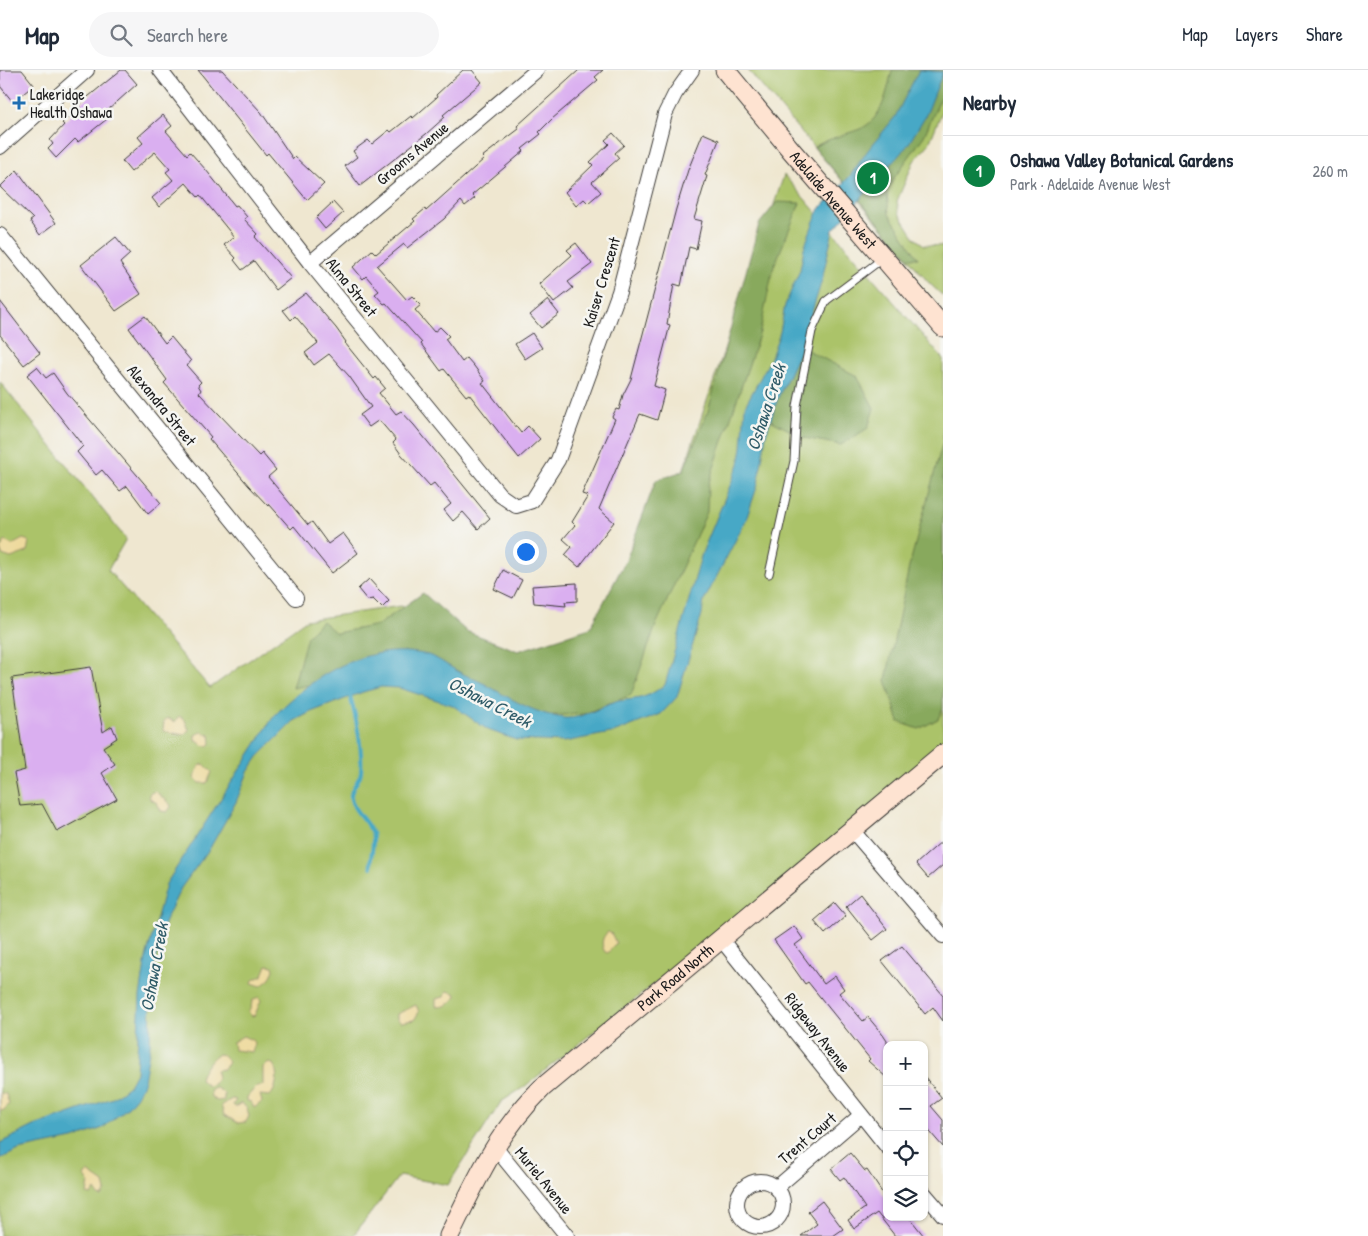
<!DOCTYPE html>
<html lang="en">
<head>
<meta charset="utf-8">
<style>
  :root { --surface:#fff; --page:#f6f6f7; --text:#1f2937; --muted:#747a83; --line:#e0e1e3; --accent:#0b8043 }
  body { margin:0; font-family:"Patrick Hand",sans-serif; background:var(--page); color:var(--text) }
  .controls { position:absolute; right:15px; bottom:15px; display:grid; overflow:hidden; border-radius:10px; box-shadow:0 1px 4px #0004 }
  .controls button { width:45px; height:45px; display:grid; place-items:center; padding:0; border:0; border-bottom:1px solid var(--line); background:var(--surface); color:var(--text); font:25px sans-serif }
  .you { position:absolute; left:525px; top:481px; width:18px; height:18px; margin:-12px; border:4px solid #fff; border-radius:50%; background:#1a73e8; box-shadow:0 0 0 8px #1a73e833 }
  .badge { display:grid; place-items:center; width:32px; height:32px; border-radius:50%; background:var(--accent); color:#fff; font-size:16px; font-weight:700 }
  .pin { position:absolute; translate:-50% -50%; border:2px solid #fff; box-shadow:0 1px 5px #0006 }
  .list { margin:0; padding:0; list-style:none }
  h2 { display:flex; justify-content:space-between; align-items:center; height:65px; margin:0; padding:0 20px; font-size:21px }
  h2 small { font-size:16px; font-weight:400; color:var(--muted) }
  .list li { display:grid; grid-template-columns:32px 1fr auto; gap:15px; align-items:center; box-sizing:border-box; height:70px; padding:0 20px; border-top:1px solid var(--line) }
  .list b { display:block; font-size:19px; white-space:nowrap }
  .list p { margin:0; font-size:16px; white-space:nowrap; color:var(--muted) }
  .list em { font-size:16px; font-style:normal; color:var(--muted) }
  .icon { flex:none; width:28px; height:28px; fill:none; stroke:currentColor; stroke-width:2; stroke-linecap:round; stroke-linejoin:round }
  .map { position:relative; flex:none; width:943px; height:1166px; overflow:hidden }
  header { display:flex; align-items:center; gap:30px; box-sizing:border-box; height:70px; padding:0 25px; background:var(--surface); border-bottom:1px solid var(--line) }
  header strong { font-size:24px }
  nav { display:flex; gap:28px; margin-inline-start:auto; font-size:18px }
  .search { width:350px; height:45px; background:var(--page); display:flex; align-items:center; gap:12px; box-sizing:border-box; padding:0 18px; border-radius:28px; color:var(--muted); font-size:19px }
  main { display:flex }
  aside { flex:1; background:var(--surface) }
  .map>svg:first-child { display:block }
  .green { fill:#abc369; stroke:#647042 }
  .forest { fill:#88a95d; stroke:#52623c }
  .sand { fill:#eeda9e; stroke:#857b5d }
  .water { fill:#47a8c6; stroke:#326271 }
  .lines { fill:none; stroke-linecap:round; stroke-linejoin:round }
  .stream { stroke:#47a8c6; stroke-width:4 }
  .building { fill:#daaff0 }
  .service-casing { stroke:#3c3a37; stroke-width:9 }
  .minor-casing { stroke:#3c3a37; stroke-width:16 }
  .secondary-casing { stroke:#3c3a37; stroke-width:21 }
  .service { stroke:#fff; stroke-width:7 }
  .minor { stroke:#fff; stroke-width:14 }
  .secondary { stroke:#fee3d1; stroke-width:19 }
  .poi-dot { fill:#1f6fb2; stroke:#f6f6f2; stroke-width:2 }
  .labels { text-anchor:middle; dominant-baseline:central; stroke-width:5; stroke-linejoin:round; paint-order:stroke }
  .poi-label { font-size:16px; fill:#1c1c1c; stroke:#f6f6f2; text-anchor:start }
  .street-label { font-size:16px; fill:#1c1c1c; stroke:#f6f6f2 }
  .water-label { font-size:18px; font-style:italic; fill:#2f5b68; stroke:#f6f6f2 }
</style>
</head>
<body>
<header>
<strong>Map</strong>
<div class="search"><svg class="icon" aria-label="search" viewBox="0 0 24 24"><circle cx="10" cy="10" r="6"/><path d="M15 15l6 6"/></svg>Search here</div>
<nav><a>Map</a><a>Layers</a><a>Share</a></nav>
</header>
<main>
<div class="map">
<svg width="943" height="1166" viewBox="0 0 943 1166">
  <rect width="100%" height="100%" fill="#f6f6f2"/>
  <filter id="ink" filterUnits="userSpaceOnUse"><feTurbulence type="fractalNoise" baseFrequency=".02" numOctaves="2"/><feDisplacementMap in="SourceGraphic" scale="10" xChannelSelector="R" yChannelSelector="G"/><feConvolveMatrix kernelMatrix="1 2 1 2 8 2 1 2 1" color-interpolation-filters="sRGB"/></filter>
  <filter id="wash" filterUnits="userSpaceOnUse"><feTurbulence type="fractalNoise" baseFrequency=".0096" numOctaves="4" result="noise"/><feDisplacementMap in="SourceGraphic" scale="20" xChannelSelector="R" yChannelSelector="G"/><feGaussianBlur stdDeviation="1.12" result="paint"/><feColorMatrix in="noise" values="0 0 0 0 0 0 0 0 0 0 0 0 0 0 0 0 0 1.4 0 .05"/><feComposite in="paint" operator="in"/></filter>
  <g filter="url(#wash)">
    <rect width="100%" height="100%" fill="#efe7d0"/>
    <g class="green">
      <path d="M748 0H943V39L929 74 914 91 897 131 899 143 915 168 924 175 943 176V226L929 213Z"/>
      <path d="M784 105 943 289V686L524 1017 501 1032 448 1115 399 1106 353 1166H0V312L126 469 108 500 210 618 306 550 401 536 508 582 575 580 623 561 683 401Z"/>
    </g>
    <g class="forest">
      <path d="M892 0H943V23L924 66 894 108 887 123 889 144 918 188H909L814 77C829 68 844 65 860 59 883 49 887 21 892 0Z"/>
      <path d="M777 132 800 133 773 199 760 262 708 415 707 442 656 555 631 625 584 644 508 647 388 600 293 618 307 566 322 551 336 563 378 555 423 523 466 561 518 581 590 558 626 490 656 410 683 401 708 341 759 154Z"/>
      <path d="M790 271 857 306 874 338 868 358 841 375 804 368 761 345Z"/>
      <path d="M943 371V638L938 649 919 659 899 652 886 610 909 497Z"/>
    </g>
    <g class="sand">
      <path d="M23 469 29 471 27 482 11 488 2 485 0 479 5 471 12 475Z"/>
      <path d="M179 646 185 650 189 660 184 665 163 661 164 651 168 648 175 652Z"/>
      <path d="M202 662 210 665 211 673 209 676 202 675 195 669V665Z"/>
      <path d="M204 694 212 702 207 713H199L194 708 199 696Z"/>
      <path d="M155 721 170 734 171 737 167 742 161 741 157 733 150 729 149 724Z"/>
      <path d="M608 862 611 863 616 873 608 883 605 882C601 876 601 867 608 862Z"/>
      <path d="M267 895 273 896 274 900 269 910 261 916 252 913 253 910 263 905Z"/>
      <path d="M447 921 455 923 456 926C453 933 443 939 436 936V929L444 927Z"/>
      <path d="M258 927 261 930 255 945 252 946 248 942 251 938 252 931Z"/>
      <path d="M416 935 419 942 414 950 401 952 397 949V944Z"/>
      <path d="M243 966 252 970 255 974 252 982 234 980 233 972Z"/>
      <path d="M218 984 223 985 228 992 224 999 216 1000 218 1007 214 1014 208 1016 200 1010C200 1003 211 988 218 984Z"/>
      <path d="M269 993 273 994C279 1002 277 1019 270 1026L260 1025 262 1032 254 1038 251 1032 247 1031V1027L255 1018 263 1015V997Z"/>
      <path d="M215 1017 224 1023V1030L217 1031 211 1027 210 1020Z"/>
      <path d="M0 1023 6 1024 9 1034 4 1040 0 1041Z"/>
      <path d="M232 1029 236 1030 233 1035 235 1037 241 1033 247 1038 249 1046 246 1052 238 1053 224 1045 221 1035Z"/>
      <path d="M88 1102 104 1113 106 1121 102 1127 99 1126 95 1120 92 1125 87 1124 89 1112 84 1105Z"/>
    </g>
    <path class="water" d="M919 0 943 2 927 43 908 75 833 160 822 210 800 281 778 328 766 365 758 414 746 450 704 531 702 544 677 627 661 644 616 662 564 672 516 670 488 660 452 635 399 618 381 617 363 622 311 642 294 651 258 687 248 702 236 732 210 778 181 818 165 851 159 868 151 920 150 976 144 1011 137 1026 127 1038 103 1058 73 1069 19 1080 0 1089V1073L34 1056 113 1028 129 1016 136 1003 140 926 146 888 166 814 274 646C315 604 367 571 428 585 438 588 445 594 454 599 464 605 475 609 485 614 509 628 537 645 565 648 582 649 600 637 615 632 621 630 628 630 634 629 645 628 655 622 665 615L702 483 739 394 742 377 745 336 770 290 780 262 785 235 800 200 804 178 814 151 821 137 850 106 868 80 895 47Z"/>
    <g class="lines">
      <path class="stream" d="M349 622C356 647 363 677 361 702 360 711 350 718 351 727 352 741 367 750 372 763 376 775 369 785 371 797"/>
    </g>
    <g id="blocks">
      <g class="building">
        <path d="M0 0H22L34 15 13 32 0 16Z"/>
        <path d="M121 0H125L137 14 108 40 112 45 78 72 75 69 56 88 48 79 53 74 50 70 64 55 62 53 80 38 78 35Z"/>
        <path d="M198 0H222L261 42 293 89 295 87 324 114 307 130 268 83 266 85Z"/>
        <path d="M463 0H472L482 12 443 45 445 47 426 64 360 116 345 96 357 87 353 81 368 70 372 74 389 60 391 62 411 46 413 48 437 27 436 25Z"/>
        <path d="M579 0H603L595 7 598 10 552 49 539 62 541 64 522 79 524 81 472 125 475 128 465 136 461 131 444 149 407 178 404 174 377 196 407 230 412 226 421 235 415 240 434 262 440 257 449 266 445 269 462 292 467 288 474 296 485 311 482 313 521 363 528 356 540 369 519 388 469 324 466 326 444 299 441 301 421 274 422 273 386 233 384 234 375 224 379 221 366 206 363 209 353 197 372 180 376 184 415 151 413 149 425 139 426 141 484 89 482 87 519 59 517 56Z"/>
        <path d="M163 45 172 56 166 61 187 85 190 82 206 100 235 136 237 135 247 147 244 149 258 164 255 167 291 208 276 220 254 191 242 200 234 190 236 188 224 175 234 167 200 125 198 127 186 113 159 137 152 128 173 110 166 102 170 99 155 82 131 102 122 91 143 73 138 67Z"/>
        <path d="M613 63 624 75 615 83 619 88 592 112 601 122 588 133 584 129 576 136 565 122 593 95 590 92 609 74 605 70Z"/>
        <path d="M703 63 719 70 705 105 707 106 694 149 702 151 696 179 689 177 681 216 674 214 667 254 670 255 654 316 665 320 657 350 640 344 599 439 614 452 579 497 565 485 572 477 563 469 575 455 572 452 588 426 582 424 615 349 612 347 616 339 619 340 623 325 631 309 676 139 688 100Z"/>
        <path d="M17 100 56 153 40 165 30 151 33 149 0 117Z"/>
        <path d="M333 132 343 143 325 159 316 148Z"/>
        <path d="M116 167 130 184 120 193 141 224 116 241 81 195Z"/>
        <path d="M576 173 592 194 568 212 573 218 554 233 539 214 572 185 567 180Z"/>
        <path d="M306 223 336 258 346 272 345 273 374 309 376 307 385 318 379 323 396 344 401 341 414 355 490 448 478 459 463 442 453 451 444 440 451 434 434 413 430 416 401 384 393 373 396 370 379 350 369 357 360 345 371 337 349 306 329 284 314 295 305 283 318 273 295 246 291 250 283 240Z"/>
        <path d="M548 230 559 244 541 258 530 245Z"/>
        <path d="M0 231 40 283 24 295 0 265Z"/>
        <path d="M145 246 165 273 171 267 191 291 187 296 201 312 198 315 201 320 199 323 259 386 262 383 276 400 268 407 308 455 312 452 328 474 343 463 358 483 332 503 294 456 291 459 269 434 268 436 249 416 209 369 211 367 164 313 167 310 129 258Z"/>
        <path d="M532 263 542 278 525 289 515 274Z"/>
        <path d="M37 297 46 308 53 303 67 323 161 433 148 444 127 416 120 421 102 400 96 405 77 382 83 376 27 305Z"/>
        <path d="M503 500 522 510 513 528 494 519Z"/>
        <path d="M369 509 389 531 382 538 373 529 367 530 358 519Z"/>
        <path d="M577 513V531L565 532 566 536 534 533 532 516Z"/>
        <path d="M91 597 103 662 112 656 117 668 103 677 115 694 102 703 117 729 57 762 42 734 20 736 14 703 25 700 12 608Z"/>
        <path d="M943 770V795L928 808 916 794Z"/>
        <path d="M860 824 887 859 873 870 846 836Z"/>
        <path d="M835 833 846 846 825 864 814 851Z"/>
        <path d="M794 856 803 869 795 875 824 914 835 906 844 919 839 923 863 951 868 947 883 965 887 971V1008L868 991 870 989 808 912 805 914 774 870Z"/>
        <path d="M902 876 943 925V951L933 937 925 944 882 891Z"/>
        <path d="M924 1006 942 1028 931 1036 943 1050V1077L924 1055Z"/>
        <path d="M850 1083 865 1101 867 1100 887 1130V1147H909L924 1166H895L877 1143 854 1159 848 1150 865 1138 844 1107 840 1110 831 1099Z"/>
        <path d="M822 1131 843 1159 833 1166H801L817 1154 808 1142Z"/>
      </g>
    </g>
  </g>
  <g filter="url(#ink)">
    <use href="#blocks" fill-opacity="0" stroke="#3c3a37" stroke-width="1"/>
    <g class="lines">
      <defs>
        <path id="service" d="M769 504 794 391 797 336 812 261 826 231 882 189"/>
        <g id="minor">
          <path d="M160 0 310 193 500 425 516 436 532 431 558 390 619 222 665 44 675 24 692 0"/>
          <path d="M0 77 87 0"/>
          <path d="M0 165 296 528"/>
          <path d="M310 193 537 0"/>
          <path d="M852 760 943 866"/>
          <path d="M721 869 887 1077"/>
          <path d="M494 1076 567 1166"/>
          <circle cx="760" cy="1134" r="23"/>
          <path d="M776 1118 861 1045"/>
          <path d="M924 1123 943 1145"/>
        </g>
        <g id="secondary">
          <path id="s1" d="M725 0 791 80 943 257"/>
          <path id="s2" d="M449 1166C476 1110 497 1063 542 1018L943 684"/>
        </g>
      </defs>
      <use href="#service" class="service-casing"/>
      <use href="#minor" class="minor-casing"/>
      <use href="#secondary" class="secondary-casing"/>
      <use href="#service" class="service"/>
      <use href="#minor" class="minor"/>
      <use href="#secondary" class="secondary"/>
    </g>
  </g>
  <path class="poi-dot" d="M16.5 25.5h5v5h5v5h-5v5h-5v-5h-5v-5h5z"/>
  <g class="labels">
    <g class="poi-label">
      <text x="30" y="24">Lakeridge<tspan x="30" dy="18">Health Oshawa</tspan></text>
    </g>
    <g class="street-label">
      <text transform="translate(412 83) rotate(-40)">Grooms Avenue</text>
      <text stroke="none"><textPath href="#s1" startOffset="169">Adelaide Avenue West</textPath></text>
      <text transform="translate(601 212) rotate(-73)">Kaiser Crescent</text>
      <text transform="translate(352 217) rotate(51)">Alma Street</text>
      <text transform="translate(162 335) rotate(51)">Alexandra Street</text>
      <text stroke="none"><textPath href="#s2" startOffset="349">Park Road North</textPath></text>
      <text transform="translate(818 962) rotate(52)">Ridgeway Avenue</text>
      <text transform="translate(807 1068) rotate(-40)">Trent Court</text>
      <text transform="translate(544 1110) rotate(51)">Muriel Avenue</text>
    </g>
    <g class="water-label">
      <text transform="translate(766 337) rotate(-72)">Oshawa Creek</text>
      <text transform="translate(490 632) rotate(27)">Oshawa Creek</text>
      <text transform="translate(154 897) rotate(-80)">Oshawa Creek</text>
    </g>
  </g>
</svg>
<div class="controls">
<button>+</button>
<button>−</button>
<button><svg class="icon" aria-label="locate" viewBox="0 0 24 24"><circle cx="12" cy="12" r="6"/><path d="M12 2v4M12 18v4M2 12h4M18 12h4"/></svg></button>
<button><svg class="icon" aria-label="layers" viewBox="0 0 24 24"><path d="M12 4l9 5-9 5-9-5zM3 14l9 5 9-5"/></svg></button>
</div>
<div class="you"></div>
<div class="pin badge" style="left:873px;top:108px">1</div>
</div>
<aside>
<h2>Nearby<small></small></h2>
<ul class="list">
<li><span class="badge">1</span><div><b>Oshawa Valley Botanical Gardens</b><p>Park · Adelaide Avenue West</p></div><em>260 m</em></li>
</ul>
</aside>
</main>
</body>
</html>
